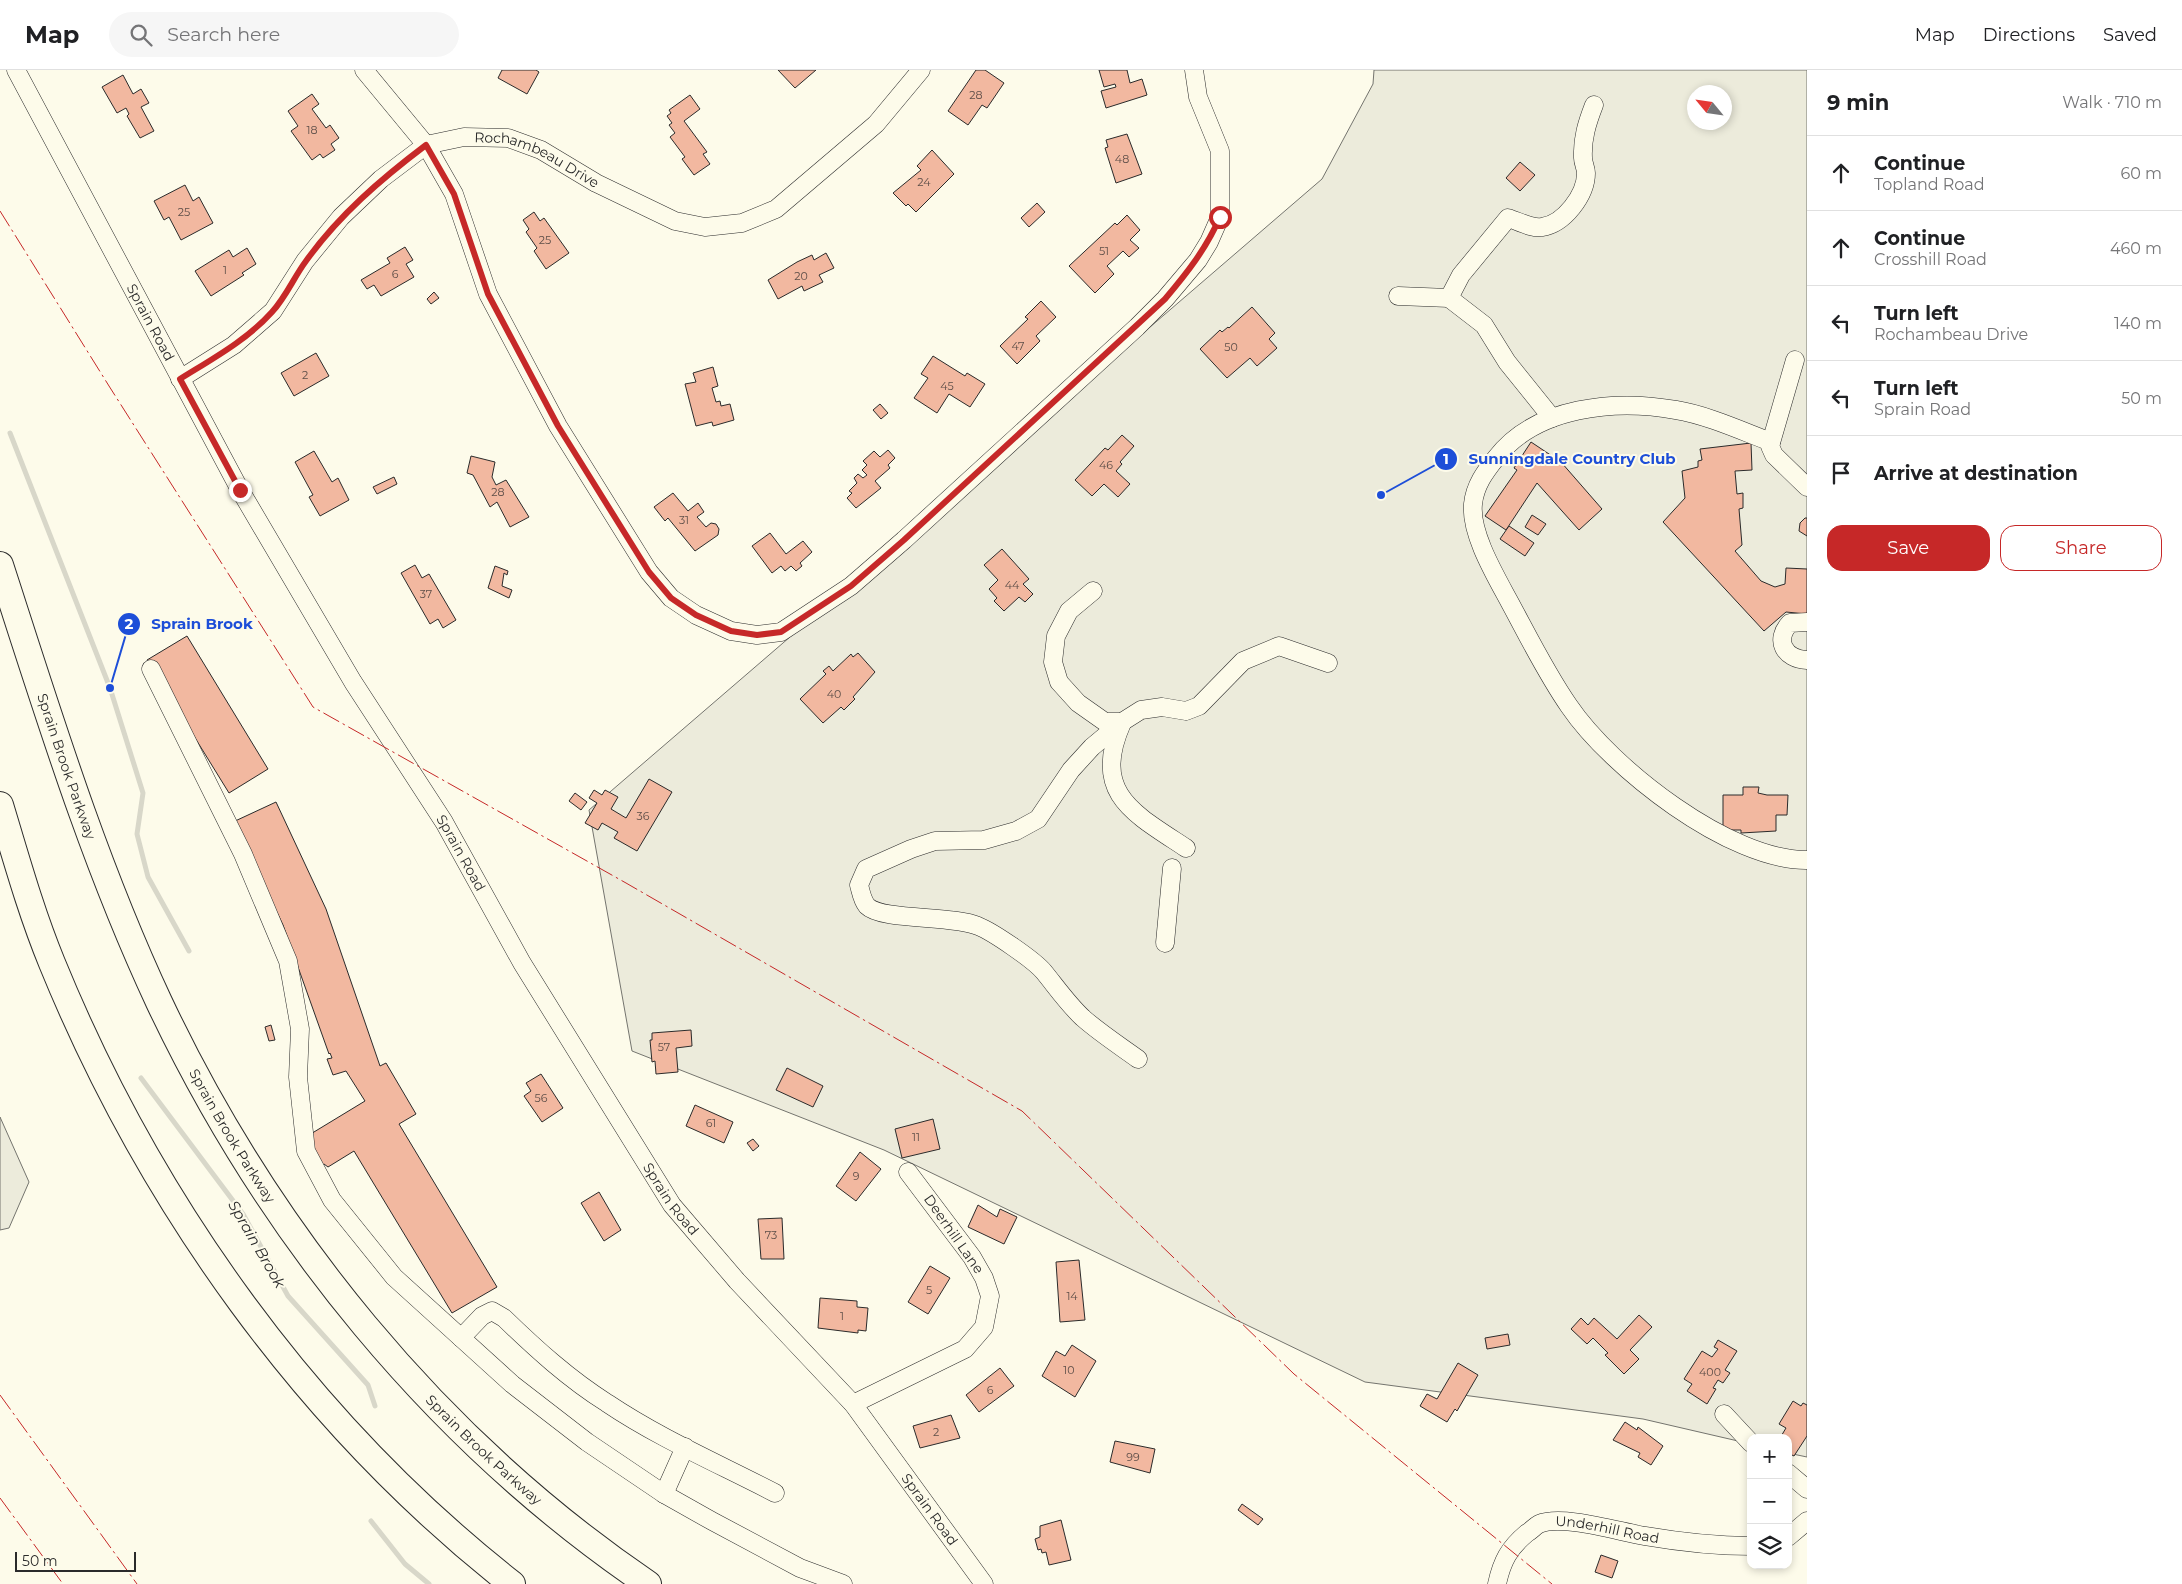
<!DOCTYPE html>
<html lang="en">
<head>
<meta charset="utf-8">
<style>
  :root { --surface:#fff; --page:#f6f6f6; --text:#202124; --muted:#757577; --line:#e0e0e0; --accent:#c62828 }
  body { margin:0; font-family:Montserrat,sans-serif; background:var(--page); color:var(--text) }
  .controls { position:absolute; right:15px; bottom:15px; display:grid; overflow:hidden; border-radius:10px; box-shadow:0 2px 8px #0003 }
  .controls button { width:45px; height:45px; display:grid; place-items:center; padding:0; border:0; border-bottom:1px solid var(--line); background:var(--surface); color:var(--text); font:25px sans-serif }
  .compass { position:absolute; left:1687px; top:15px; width:45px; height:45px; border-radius:50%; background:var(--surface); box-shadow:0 2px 8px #0003; rotate:299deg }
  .scale { position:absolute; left:15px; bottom:12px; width:121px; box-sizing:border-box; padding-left:5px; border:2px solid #2b2b2b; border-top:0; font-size:14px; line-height:18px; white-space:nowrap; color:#2b2b2b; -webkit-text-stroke:4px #fdfbea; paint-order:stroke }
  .stop { position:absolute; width:15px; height:15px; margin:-11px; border:4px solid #c62828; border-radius:50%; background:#fff }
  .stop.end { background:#c62828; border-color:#fff; box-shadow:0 1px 5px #0008 }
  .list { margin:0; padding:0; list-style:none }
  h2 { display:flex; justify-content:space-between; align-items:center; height:65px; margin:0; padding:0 20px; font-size:21px }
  h2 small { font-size:16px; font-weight:400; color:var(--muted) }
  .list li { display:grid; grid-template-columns:32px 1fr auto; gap:15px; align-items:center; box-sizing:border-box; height:75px; padding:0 20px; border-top:1px solid var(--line) }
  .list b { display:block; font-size:19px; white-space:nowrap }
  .list p { margin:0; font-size:16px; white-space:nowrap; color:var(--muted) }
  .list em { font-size:16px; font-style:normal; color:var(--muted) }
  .actions { display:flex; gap:10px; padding:15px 20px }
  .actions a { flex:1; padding:11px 0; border:1px solid var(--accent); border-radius:15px; text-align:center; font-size:18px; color:var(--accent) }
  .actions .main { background:var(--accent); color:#fff }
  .icon { flex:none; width:28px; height:28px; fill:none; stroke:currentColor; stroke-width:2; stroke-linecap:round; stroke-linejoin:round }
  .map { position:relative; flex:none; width:1807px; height:1514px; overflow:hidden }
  header { display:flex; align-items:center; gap:30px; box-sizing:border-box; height:70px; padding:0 25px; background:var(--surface); border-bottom:1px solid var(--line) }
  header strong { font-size:24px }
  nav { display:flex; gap:28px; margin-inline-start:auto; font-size:18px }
  .search { width:350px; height:45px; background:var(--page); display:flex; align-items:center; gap:12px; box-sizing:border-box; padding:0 18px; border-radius:28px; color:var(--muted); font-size:19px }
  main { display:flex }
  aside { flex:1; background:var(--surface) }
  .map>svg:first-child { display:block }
  .green { fill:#ecebdb; stroke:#74746e; fill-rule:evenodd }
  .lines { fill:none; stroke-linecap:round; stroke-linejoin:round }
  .stream { stroke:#d8d7c9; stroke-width:5 }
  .building { fill:#f2b8a0; stroke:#2b2b2b }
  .minor-casing { stroke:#2b2b2b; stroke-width:19 }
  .highway-casing { stroke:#2b2b2b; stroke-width:28 }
  .minor { stroke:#fdfbea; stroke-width:18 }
  .highway { stroke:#fdfbea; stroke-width:26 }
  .power { stroke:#c62828; stroke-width:1; stroke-dasharray:18 4 2.5 4; stroke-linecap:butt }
  .route { stroke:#c62828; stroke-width:6 }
  .labels { text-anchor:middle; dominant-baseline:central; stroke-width:4; stroke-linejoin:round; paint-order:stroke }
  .number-label { font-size:11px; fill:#5d4e48 }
  .street-label { font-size:14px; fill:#2b2b2b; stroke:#fdfbea }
  .water-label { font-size:15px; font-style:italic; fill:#2b2b2b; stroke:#fdfbea }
  .leader { fill:none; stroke:#1d4ed8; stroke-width:2 }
  .callout-dot { fill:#1d4ed8; stroke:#fdfbea; stroke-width:2 }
  .mark-label { font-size:15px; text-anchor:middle; font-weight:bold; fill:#fff }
  .callout-label { font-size:15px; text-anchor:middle; font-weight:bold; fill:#1d4ed8; stroke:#fdfbea; stroke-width:4; stroke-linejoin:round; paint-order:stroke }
</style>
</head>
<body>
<header>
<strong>Map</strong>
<div class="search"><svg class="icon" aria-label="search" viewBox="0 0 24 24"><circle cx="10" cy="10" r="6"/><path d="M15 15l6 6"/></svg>Search here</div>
<nav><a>Map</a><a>Directions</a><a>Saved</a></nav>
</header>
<main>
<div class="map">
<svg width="1807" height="1514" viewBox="0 0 1807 1514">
  <rect width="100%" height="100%" fill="#fdfbea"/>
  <g class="green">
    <path d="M1374 0H1807V1387L1788 1383V1368H1751V1374L1643 1349 1365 1312 884 1080 632 981 589 740 1322 109 1373 14ZM1694 22H1724V52H1694Z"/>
    <path d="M0 1047 29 1112 9 1158 0 1160Z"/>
  </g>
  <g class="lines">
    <g class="stream">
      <path d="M10 363 110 618 143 723 137 764 148 807 189 881"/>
      <path d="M141 1008 243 1144 288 1226 368 1315 375 1336"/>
      <path d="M371 1451 405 1494 429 1514"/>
    </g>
  </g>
  <g class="building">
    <path d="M502 0H536L539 2 527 24 498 8Z"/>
    <path d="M778 0H816L795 18Z"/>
    <path d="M976 0H985L1004 13 987 38 982 35 968 55 948 41Z"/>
    <path d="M1099 0H1127L1130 13 1142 9 1147 25 1106 38 1101 21 1116 17 1115 14 1104 17Z"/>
    <path d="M123 5 133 24 141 19 149 33 141 37 154 61 140 68 127 46 129 44 126 38 117 43 102 17Z"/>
    <path d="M312 24 319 34 312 39 326 58 330 55 339 68 331 74 335 80 323 88 320 84 312 90 291 61 298 56 288 41Z"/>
    <path d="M690 25 700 39 684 51 707 82 703 84 710 94 694 105 682 89 685 87 670 67 675 63 669 55 672 53 667 46 671 43 669 40Z"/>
    <path d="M1127 64 1142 104 1116 113 1105 78 1108 77 1106 70Z"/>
    <path d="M932 80 954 104 916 142 908 134 906 136 893 123 921 100 917 96Z"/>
    <path d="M1520 92 1535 105 1520 121 1506 108Z"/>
    <path d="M185 115 193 131 199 127 213 153 181 170 169 147 164 150 154 131Z"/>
    <path d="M1037 133 1045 142 1029 157 1021 148Z"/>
    <path d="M534 142 540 151 544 148 569 183 546 199 534 181 537 178 526 162 529 159 523 150Z"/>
    <path d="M1127 145 1140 160 1130 170 1139 178 1129 187 1123 181 1107 196 1114 204 1095 223 1069 196 1115 153 1117 155Z"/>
    <path d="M405 177 413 190 406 194 414 207 381 226 374 215 367 219 361 210 390 193 387 188Z"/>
    <path d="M247 178 256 194 242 203 244 205 211 226 195 201 229 180 233 187Z"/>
    <path d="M826 183 834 198 819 205 823 212 804 221 802 216 778 229 768 210 797 192 812 185 814 190Z"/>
    <path d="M434 222 439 228 431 234 427 229Z"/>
    <path d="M1041 231 1056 247 1036 266 1040 271 1017 294 1000 276 1028 249 1025 247Z"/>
    <path d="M1252 237 1275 263 1269 269 1277 278 1257 296 1250 288 1227 308 1200 279 1220 260 1222 262 1228 257 1229 258Z"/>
    <path d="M316 283 329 306 294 326 281 303Z"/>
    <path d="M933 286 965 306 967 303 985 314 970 337 949 324 937 343 914 328 928 308 921 304Z"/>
    <path d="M713 297 718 316 712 318 716 332 720 331 721 336 730 334 734 350 713 356 712 352 696 356 685 314 696 312 693 303Z"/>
    <path d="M880 334 888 343 881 349 873 340Z"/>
    <path d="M1122 365 1134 376 1120 392 1122 394 1116 401 1130 414 1118 427 1104 414 1092 426 1075 410 1105 378 1108 380Z"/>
    <path d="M1531 372 1561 392 1602 439 1579 460 1537 413 1506 460 1485 446 1517 400 1514 398Z"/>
    <path d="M1751 373 1752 400 1735 401 1737 424 1743 423V438L1739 439 1742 475 1735 481 1761 511 1775 517 1785 514 1786 498 1807 499V544L1786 542 1764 561 1663 452 1685 428 1682 401 1698 397V391L1702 390 1700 379Z"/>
    <path d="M888 380 895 388 888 395 890 398 875 411 881 418 856 438 847 428 852 423 849 421 857 413 854 408 858 404 863 408 867 405 862 400 867 395 863 391 874 381 880 387Z"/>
    <path d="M314 381 332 412 338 408 349 430 320 446 309 427 313 425 295 392Z"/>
    <path d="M471 386 495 392 492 407 496 415 506 410 529 447 510 457 497 432 490 437 473 405 467 403Z"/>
    <path d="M394 407 397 414 377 424 373 417Z"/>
    <path d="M673 423 688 441 698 433 704 442 697 447 706 457 711 453 716 454 719 459 718 465 695 481 668 448 665 451 654 437Z"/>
    <path d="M1532 445 1546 454 1538 465 1525 457Z"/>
    <path d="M1805 448H1807V466L1799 461 1800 453Z"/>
    <path d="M1509 456 1534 473 1525 486 1500 469Z"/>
    <path d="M770 463 786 484 803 471 812 482 800 493 802 496 796 501 791 496 785 501 781 496 772 503 752 476Z"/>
    <path d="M1002 479 1029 509 1023 514 1033 524 1025 532 1019 527 1004 541 994 531 997 528 989 519 998 510 984 495Z"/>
    <path d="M415 495 422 508 429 504 456 550 443 558 438 549 430 554 401 503Z"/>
    <path d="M495 496 508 501 507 505 504 503 502 516 512 520 509 528 488 518Z"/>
    <path d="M187 566 268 699 229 723 147 590Z"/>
    <path d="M858 583 875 602 853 627 855 629 844 640 841 637 823 653 800 629 826 604 823 601 829 596 833 601 851 584 853 587Z"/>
    <path d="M649 709 672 722 637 781 614 768 618 762 602 753 598 760 585 753 597 733 589 728 594 720 602 725 605 720 618 727 611 739 626 748Z"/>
    <path d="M1743 717H1759L1758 723 1767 725H1788L1787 745H1776V761L1741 763V760H1723V725H1743Z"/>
    <path d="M575 723 587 732 581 740 569 731Z"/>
    <path d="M276 732 326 839 380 996 386 993 416 1044 399 1054 497 1217 452 1243 354 1081 328 1097 324 1094 321 1097 309 1065 365 1031 346 1001 333 1005 327 989 332 988 330 983 329 984 283 855 233 752Z"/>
    <path d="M271 955 275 970 269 971 265 957Z"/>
    <path d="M691 960 692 976 676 978 678 1002 656 1004 655 991 652 992 650 970H652V963Z"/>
    <path d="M787 998 823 1016 813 1037 776 1020Z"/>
    <path d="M541 1004 563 1038 542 1052 524 1026 531 1021 526 1013Z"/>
    <path d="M695 1035 733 1052 724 1073 686 1056Z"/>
    <path d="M933 1049 940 1079 902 1088 895 1059Z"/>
    <path d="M753 1069 759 1076 753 1081 747 1073Z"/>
    <path d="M860 1082 881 1099 856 1131 836 1116Z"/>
    <path d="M599 1122 621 1160 604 1171 581 1133Z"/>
    <path d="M978 1135 997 1147 1000 1139 1017 1147 1004 1174 968 1157Z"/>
    <path d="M782 1148 784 1189H761L758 1149Z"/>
    <path d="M1079 1190 1085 1250 1060 1252 1056 1192Z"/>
    <path d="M930 1196 950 1208 928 1244 908 1232Z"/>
    <path d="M820 1228 857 1231V1237L868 1238 866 1261 858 1260V1263L818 1258Z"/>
    <path d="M1639 1245 1652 1257 1630 1280 1639 1289 1624 1304 1605 1285 1608 1283 1593 1268 1587 1274 1571 1259 1581 1248 1588 1255 1594 1248 1617 1269Z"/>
    <path d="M1508 1264 1510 1275 1487 1279 1485 1268Z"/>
    <path d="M1718 1270 1737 1281 1725 1300 1730 1303 1723 1313 1718 1310 1713 1318 1716 1319 1707 1334 1687 1321 1692 1314 1684 1309 1702 1281 1712 1287 1718 1279 1714 1277Z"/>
    <path d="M1072 1275 1096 1291 1075 1327 1042 1306 1056 1281 1065 1286Z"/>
    <path d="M1458 1293 1478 1305 1457 1341 1455 1339 1447 1352 1420 1336 1427 1324 1437 1329Z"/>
    <path d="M1000 1298 1014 1316 979 1342 966 1325Z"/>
    <path d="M1793 1331 1801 1336 1803 1333 1807 1335V1366L1794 1386 1788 1383V1368H1780L1786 1358 1779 1354Z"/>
    <path d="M951 1345 960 1368 920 1378 913 1356Z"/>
    <path d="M1625 1352 1637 1360 1638 1357 1663 1376 1651 1395 1638 1387 1640 1383 1613 1370Z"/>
    <path d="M1115 1371 1155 1379 1150 1403 1110 1392Z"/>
    <path d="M1242 1434 1263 1449 1258 1455 1238 1440Z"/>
    <path d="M1061 1450 1071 1490 1049 1495 1046 1482 1042 1483 1041 1479 1038 1480 1035 1469 1040 1467V1456Z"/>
    <path d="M1601 1485 1618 1491 1612 1508 1595 1502Z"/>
  </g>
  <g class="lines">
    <defs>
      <g id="minor">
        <path id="s1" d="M16 0 240 420 353 612 444 752 522 893 672 1135 737 1211 853 1334 984 1514"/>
        <path d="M364 0 426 75 454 124 488 224 558 356 649 502 671 528 696 545 731 561 757 565 781 562 851 516 904 470 1137 257 1165 229 1198 190 1209 172 1220 147V81L1198 27 1194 0"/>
        <path d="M1398 226 1449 228"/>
        <path d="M1795 290 1770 376 1774 385 1807 417"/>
        <path id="s2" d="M180 309 234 275 273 241 305 191 341 147 381 109 426 75 464 67 508 68 541 80 596 113 675 151 705 157 742 153 776 139 876 54 921 0"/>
        <path d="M1552 348 1507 292 1484 255 1449 228 1461 205 1508 148C1518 151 1532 159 1542 157 1564 154 1586 125 1586 103 1586 98 1583 93 1583 88 1582 69 1587 53 1594 35"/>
        <path d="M1771 372C1742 361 1707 345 1676 340 1616 329 1536 336 1496 388 1485 402 1475 415 1473 434 1470 463 1495 505 1509 531 1528 566 1546 603 1569 636 1611 698 1730 791 1807 790"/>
        <path d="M1093 521 1069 541 1056 566 1053 592 1059 612 1078 633 1105 652H1122L1141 640 1162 637 1186 641 1199 636 1243 591 1279 576 1328 593"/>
        <path d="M1807 552 1790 553C1774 570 1784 589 1807 590"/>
        <path d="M151 599 243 784 288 891 300 959 298 1007 306 1081 332 1130 394 1207 512 1314 587 1372 664 1424 712 1451 800 1498 843 1514"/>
        <path d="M1122 652 1092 677 1071 700 1038 749 1016 761 984 770 935 771 911 779 866 799 859 815C861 822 862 830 867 836 882 851 953 845 978 856 993 862 1034 890 1044 902 1057 918 1068 934 1083 948 1100 963 1120 976 1138 989"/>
        <path d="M1122 653C1091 723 1133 743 1186 778"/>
        <path d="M1165 873 1172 798"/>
        <path d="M461 1268 482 1246 492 1241 504 1248C536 1279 569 1309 607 1333 659 1368 719 1394 775 1423"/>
        <path d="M853 1334 965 1279 984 1257 990 1226 984 1208 972 1187 908 1102"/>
        <path d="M1724 1344 1751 1373"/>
        <path d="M1788 1403 1807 1419"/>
        <path d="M664 1424 685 1377"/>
        <path d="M1788 1467 1807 1451"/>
        <path id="s3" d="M1497 1514C1502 1491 1509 1478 1527 1463 1531 1461 1535 1456 1539 1454 1562 1444 1620 1462 1645 1466 1680 1472 1715 1476 1751 1476"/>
      </g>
      <g id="highway">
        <path id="s4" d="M0 495C48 643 93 791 159 932 268 1163 436 1370 648 1514"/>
        <path d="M0 735C16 788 31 842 52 893 150 1133 307 1353 512 1514"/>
      </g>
    </defs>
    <use href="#minor" class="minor-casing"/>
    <use href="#highway" class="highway-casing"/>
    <use href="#minor" class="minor"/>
    <use href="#highway" class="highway"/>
    <g class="power">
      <path d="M0 141 109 316 313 637 626 813 1022 1041 1294 1304 1552 1514"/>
      <path d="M0 1325 137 1514"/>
      <path d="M0 1428 63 1514"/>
    </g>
  </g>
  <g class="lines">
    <path class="route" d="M240 420 180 309C212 289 247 270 272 242 286 227 294 207 306 191 339 145 381 109 426 75L454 124 488 224 558 356 649 502 671 528 696 545 731 561 757 565 781 562 851 516 904 470 1165 229C1187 203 1206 179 1220 147"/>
  </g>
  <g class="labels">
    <g class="number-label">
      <text x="976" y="25">28</text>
      <text x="312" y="60">18</text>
      <text x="1122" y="89">48</text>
      <text x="924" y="112">24</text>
      <text x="184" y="142">25</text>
      <text x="545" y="170">25</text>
      <text x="1104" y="181">51</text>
      <text x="225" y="200">1</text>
      <text x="395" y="204">6</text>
      <text x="801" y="206">20</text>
      <text x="1018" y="276">47</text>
      <text x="1231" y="277">50</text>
      <text x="305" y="305">2</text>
      <text x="947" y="316">45</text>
      <text x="1106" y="395">46</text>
      <text x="498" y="422">28</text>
      <text x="684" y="450">31</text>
      <text x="1012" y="515">44</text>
      <text x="426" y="524">37</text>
      <text x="834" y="624">40</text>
      <text x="643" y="746">36</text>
      <text x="664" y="977">57</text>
      <text x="541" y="1028">56</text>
      <text x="711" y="1053">61</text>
      <text x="916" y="1067">11</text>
      <text x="856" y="1106">9</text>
      <text x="771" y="1165">73</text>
      <text x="929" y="1220">5</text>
      <text x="1072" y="1226">14</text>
      <text x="842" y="1246">1</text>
      <text x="1069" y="1300">10</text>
      <text x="1710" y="1302">400</text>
      <text x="990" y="1320">6</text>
      <text x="936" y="1362">2</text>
      <text x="1133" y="1387">99</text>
    </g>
    <g class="street-label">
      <text stroke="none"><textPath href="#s2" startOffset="460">Rochambeau Drive</textPath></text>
      <text stroke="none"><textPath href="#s1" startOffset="286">Sprain Road</textPath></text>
      <text stroke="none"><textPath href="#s4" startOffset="212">Sprain Brook Parkway</textPath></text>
      <text stroke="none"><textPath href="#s1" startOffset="901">Sprain Road</textPath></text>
      <text stroke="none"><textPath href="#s4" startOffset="618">Sprain Brook Parkway</textPath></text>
      <text stroke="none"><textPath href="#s1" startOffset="1306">Sprain Road</textPath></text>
      <text transform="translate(954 1164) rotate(55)">Deerhill Lane</text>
      <text stroke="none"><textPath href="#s4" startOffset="1022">Sprain Brook Parkway</textPath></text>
      <text stroke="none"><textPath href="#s1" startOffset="1711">Sprain Road</textPath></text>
      <text stroke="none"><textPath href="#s3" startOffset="145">Underhill Road</textPath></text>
    </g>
    <g class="water-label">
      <text transform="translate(257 1174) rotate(60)">Sprain Brook</text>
    </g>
  </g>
  <path class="leader" d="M1381 425L1446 389M110 618L129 554"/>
  <g class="callout-dot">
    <circle cx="1381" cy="425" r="5"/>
    <circle cx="110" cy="618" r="5"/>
    <circle cx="1446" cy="389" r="12"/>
    <circle cx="129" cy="554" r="12"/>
  </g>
  <g class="mark-label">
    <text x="1446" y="394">1</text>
    <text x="129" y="559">2</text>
  </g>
  <g class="callout-label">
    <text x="1572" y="394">Sunningdale Country Club</text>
    <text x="202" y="559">Sprain Brook</text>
  </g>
</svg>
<div class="controls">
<button>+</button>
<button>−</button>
<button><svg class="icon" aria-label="layers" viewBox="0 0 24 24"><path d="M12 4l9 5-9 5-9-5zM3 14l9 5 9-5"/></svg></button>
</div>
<svg class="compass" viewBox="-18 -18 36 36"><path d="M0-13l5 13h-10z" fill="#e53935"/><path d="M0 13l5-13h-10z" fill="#757577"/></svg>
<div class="scale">50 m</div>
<div class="stop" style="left:1220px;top:147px"></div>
<div class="stop end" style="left:240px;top:420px"></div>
</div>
<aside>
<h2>9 min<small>Walk · 710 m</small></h2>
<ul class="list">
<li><svg class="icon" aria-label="ahead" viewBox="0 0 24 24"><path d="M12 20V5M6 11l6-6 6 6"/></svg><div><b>Continue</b><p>Topland Road</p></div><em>60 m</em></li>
<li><svg class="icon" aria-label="ahead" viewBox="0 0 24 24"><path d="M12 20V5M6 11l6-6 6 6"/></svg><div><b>Continue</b><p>Crosshill Road</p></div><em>460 m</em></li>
<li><svg class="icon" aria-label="left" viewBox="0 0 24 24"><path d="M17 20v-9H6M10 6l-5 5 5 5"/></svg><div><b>Turn left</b><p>Rochambeau Drive</p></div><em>140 m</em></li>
<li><svg class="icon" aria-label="left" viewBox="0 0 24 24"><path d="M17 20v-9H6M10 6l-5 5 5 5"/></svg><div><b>Turn left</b><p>Sprain Road</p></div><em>50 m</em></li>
<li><svg class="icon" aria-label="arrive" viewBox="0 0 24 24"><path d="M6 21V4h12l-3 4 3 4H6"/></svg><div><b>Arrive at destination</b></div></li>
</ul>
<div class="actions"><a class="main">Save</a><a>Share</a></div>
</aside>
</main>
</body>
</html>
